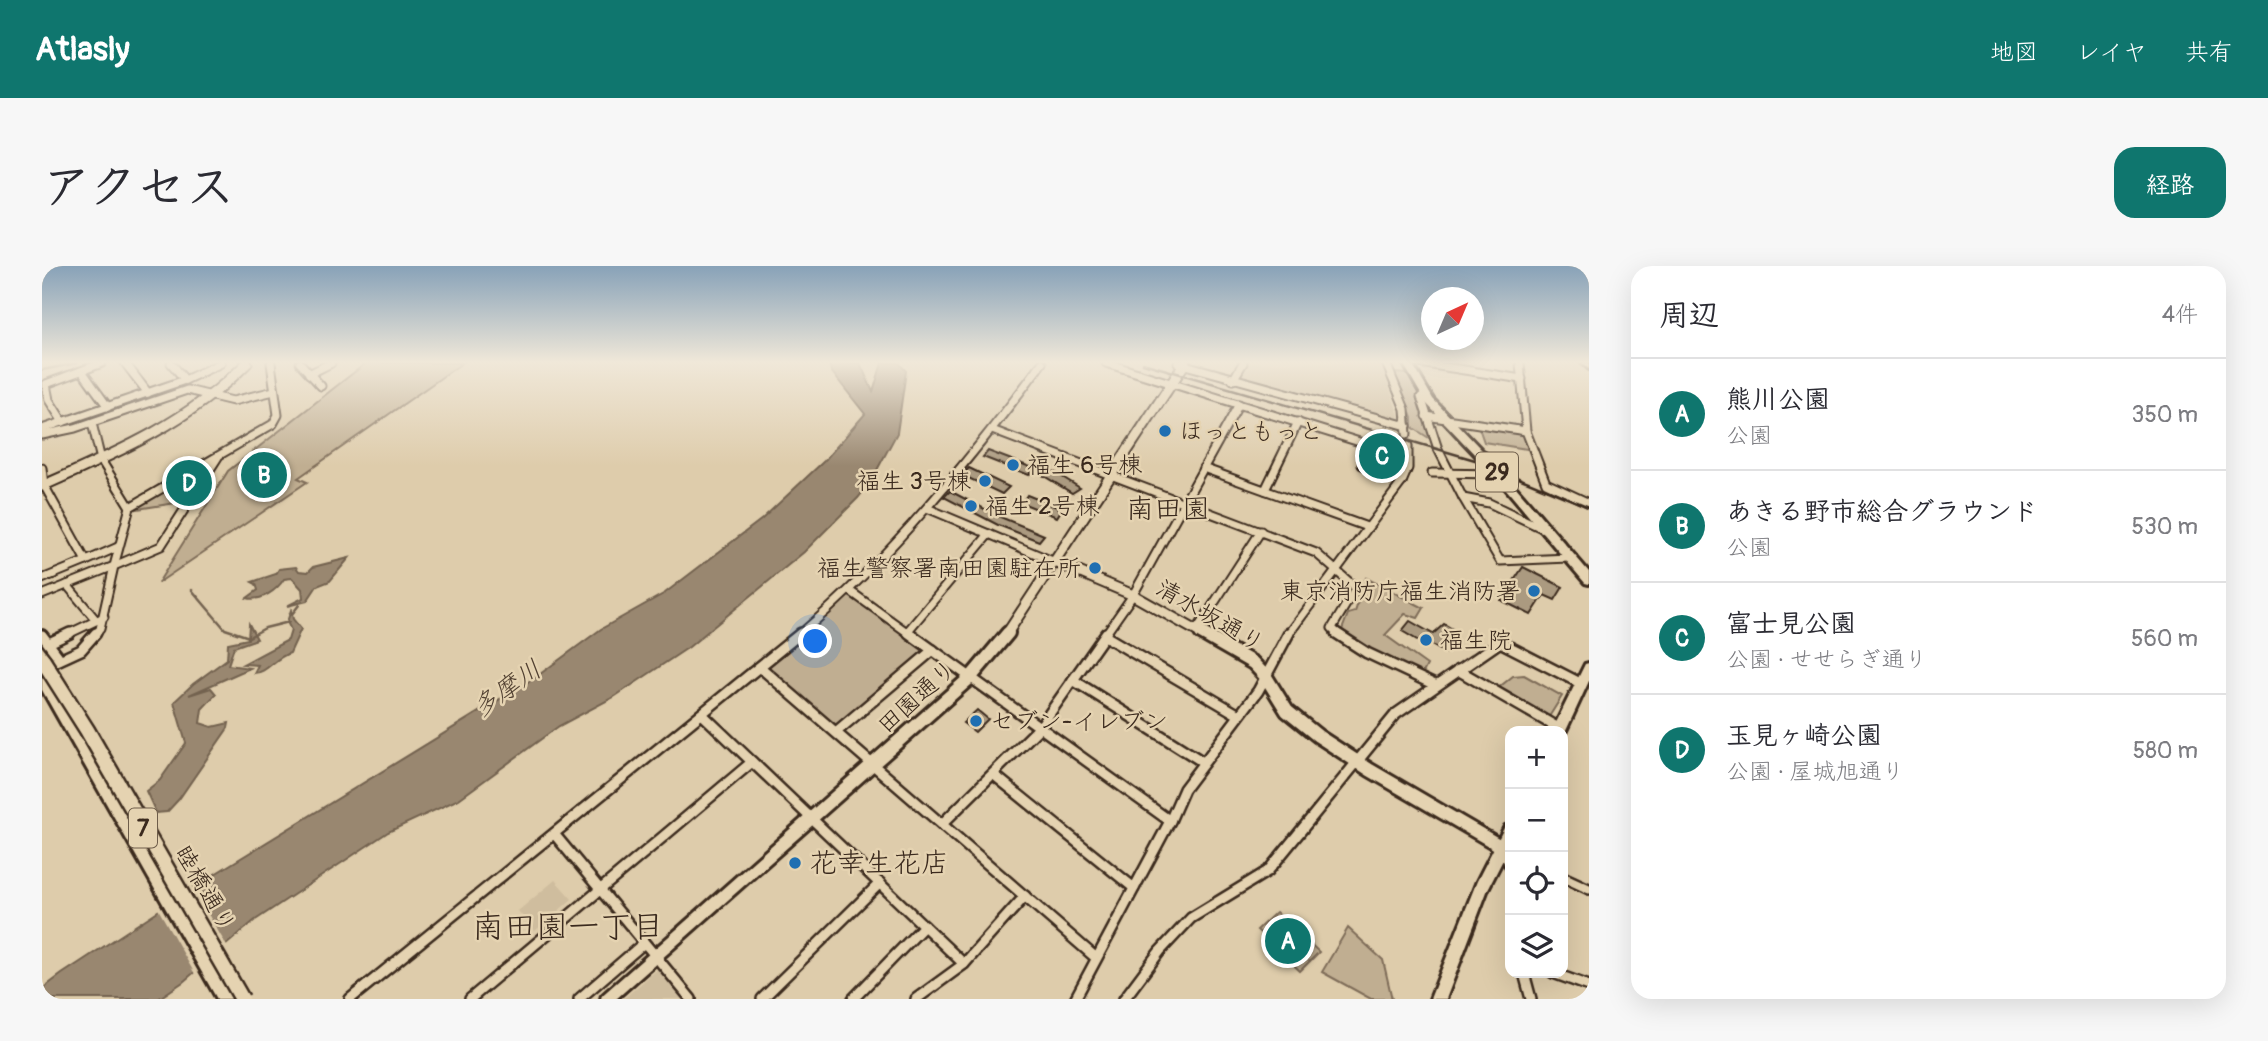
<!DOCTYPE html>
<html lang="ja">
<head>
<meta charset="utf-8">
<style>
  :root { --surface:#fff; --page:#f7f7f7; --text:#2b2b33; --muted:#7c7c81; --line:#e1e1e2; --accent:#0f766e }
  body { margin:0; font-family:Pangolin,"Klee One",sans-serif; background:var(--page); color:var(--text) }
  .controls { position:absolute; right:21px; bottom:21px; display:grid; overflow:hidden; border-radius:14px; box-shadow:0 7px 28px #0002 }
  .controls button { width:63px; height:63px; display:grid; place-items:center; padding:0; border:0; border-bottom:2px solid var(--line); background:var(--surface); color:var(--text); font:35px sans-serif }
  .compass { position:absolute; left:1379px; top:21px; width:63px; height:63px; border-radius:50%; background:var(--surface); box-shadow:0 7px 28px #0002; rotate:44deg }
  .you { position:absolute; left:774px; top:376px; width:24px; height:24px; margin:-18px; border:5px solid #fff; border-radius:50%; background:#1a73e8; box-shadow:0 0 0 10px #1a73e833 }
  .badge { display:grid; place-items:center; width:46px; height:46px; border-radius:50%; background:var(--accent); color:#fff; font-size:23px; font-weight:700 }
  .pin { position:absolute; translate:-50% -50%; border:4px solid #fff; box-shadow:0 2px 7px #0006 }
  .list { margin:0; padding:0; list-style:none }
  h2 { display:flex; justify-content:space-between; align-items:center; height:91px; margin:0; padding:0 28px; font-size:30px }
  h2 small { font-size:23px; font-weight:400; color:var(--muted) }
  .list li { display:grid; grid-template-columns:46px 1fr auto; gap:21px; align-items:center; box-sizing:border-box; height:112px; padding:0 28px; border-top:2px solid var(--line) }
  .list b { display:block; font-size:26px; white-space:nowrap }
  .list p { margin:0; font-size:23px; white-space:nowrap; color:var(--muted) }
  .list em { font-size:23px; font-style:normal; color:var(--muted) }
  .icon { flex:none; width:38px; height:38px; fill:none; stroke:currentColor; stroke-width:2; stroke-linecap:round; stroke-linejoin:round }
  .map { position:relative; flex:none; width:1547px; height:733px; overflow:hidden; border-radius:21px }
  header { display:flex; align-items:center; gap:42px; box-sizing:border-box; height:98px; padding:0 35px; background:var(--accent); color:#fff }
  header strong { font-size:33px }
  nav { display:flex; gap:38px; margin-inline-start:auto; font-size:24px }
  .intro { display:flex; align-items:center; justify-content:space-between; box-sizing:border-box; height:168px; padding:0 42px }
  h1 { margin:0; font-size:49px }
  .button { padding:18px 32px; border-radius:21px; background:var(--accent); color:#fff; font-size:24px; font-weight:700 }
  main { display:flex; gap:42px; padding:0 42px }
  aside { flex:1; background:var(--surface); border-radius:21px; box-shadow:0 7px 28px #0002 }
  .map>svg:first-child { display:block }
  .built { fill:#cfbd9e }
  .green { fill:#c0ae91; stroke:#7e6c58; stroke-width:2 }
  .water { fill:#998770; stroke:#73624f; stroke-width:2 }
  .pier { fill:#deccab }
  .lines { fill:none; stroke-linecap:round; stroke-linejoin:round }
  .stream { stroke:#73624f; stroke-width:2.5 }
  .building { fill:#ab9a80; stroke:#3b2a1e; stroke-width:2 }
  .minor-far1-casing { stroke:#3b2a1e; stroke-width:11 }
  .minor-casing { stroke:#3b2a1e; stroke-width:14 }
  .tertiary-far1-casing { stroke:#3b2a1e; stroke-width:13 }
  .tertiary-casing { stroke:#3b2a1e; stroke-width:18 }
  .primary-casing { stroke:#3b2a1e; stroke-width:6 }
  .minor-far1 { stroke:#e5d3b1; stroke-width:7 }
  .minor { stroke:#e5d3b1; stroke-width:9 }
  .tertiary-far1 { stroke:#e5d3b1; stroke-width:9 }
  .tertiary { stroke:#e5d3b1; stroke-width:12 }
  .primary { fill:#e5d3b1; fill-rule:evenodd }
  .rail { stroke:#3b2a1e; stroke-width:2.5 }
  .primary-bridge-casing { stroke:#3b2a1e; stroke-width:19; stroke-linecap:butt }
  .primary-bridge { stroke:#e5d3b1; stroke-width:14 }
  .poi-dot { fill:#1f6fb2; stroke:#e5d3b1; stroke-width:2.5 }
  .labels { text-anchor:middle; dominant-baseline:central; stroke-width:5; stroke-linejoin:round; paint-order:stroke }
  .shield { fill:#e5d3b1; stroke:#6e5d4a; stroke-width:2 }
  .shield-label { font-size:23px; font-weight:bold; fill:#3b2a1e }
  .poi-label { font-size:24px; fill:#3b2a1e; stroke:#e5d3b1; text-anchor:start }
  .street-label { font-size:24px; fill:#3b2a1e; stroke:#e5d3b1 }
  .water-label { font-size:26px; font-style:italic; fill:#524132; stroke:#e5d3b1 }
  .quarter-label { font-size:28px; fill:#3b2a1e; stroke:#e5d3b1 }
  .near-poi-label { font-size:28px; fill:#3b2a1e; stroke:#e5d3b1; text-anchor:start }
  .near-neighbourhood-label { font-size:32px; fill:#3b2a1e; stroke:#e5d3b1 }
</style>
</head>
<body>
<header>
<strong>Atlasly</strong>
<nav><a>地図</a><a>レイヤ</a><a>共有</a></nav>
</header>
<div class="intro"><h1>アクセス</h1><a class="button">経路</a></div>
<main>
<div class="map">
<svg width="1547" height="733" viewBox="0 0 1547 733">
  <rect width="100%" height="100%" fill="#deccab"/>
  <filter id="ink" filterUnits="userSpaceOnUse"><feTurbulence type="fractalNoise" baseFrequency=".0143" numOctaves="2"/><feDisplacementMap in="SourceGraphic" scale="14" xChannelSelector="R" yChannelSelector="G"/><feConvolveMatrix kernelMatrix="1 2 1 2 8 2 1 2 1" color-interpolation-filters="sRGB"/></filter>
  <g filter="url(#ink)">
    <g class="built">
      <path d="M1206 97H1339L1359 156 1197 113Z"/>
      <path d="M513 614 530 633 493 665 476 645Z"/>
      <path d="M617 702 642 733H581Z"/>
    </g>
    <g class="green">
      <path d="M324 97H420L256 212 265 216 116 317 186 205Z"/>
      <path d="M1353 107 1366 108 1375 122 1390 174 1370 161V152Z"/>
      <path d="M1436 159 1483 168 1491 184 1442 176Z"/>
      <path d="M1327 175 1357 184V197L1352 210 1320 196Z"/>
      <path d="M168 198 146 235 95 243V239Z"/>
      <path d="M1324 312 1382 342 1376 352 1363 348 1343 369 1385 399 1380 409 1298 369 1306 348 1313 346Z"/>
      <path d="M806 328 886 383 791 462 721 401Z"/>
      <path d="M1482 409 1520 430 1505 454 1455 423 1471 410Z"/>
      <path d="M1234 646 1277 686 1258 705 1215 664Z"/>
      <path d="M1306 662 1341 694 1350 733H1329L1280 706Z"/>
    </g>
    <g class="water">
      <path d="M787 97H818L831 126 840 97H857L864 105 855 167 828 217 816 232 762 286 647 381 572 431 517 460 417 533 346 566 212 655 141 716 116 733H0V723L20 708 163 614 494 411 559 363 623 327 720 253 782 195 823 148 789 105Z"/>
      <path d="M307 292 288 315 275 320 265 335 245 340 261 332 260 323 250 312 242 313C235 324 219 336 205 332L216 324 214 318 210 316 234 308 237 303 254 301 257 305 266 306 271 301Z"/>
      <path d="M249 344 251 353 259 363 248 387C232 392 225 407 212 407L216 399 201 398 246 374 249 364 245 356Z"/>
      <path d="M207 358 215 373 192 381 186 399 208 402 147 429 169 422 174 428 160 443 158 457 170 461 187 457 186 462 137 533 125 546 114 547 104 525 118 514 144 477 132 436 151 418 185 393 186 377 206 373Z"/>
    </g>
    <path class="pier" d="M149 619 186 682 154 710 115 641Z"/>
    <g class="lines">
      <g class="stream">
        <path d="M0 104 35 97"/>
        <path d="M150 324 183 363 207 371 223 362 247 356"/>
        <path d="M250 348 257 339"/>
      </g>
    </g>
    <g class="building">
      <path d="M946 185 967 193 991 202 987 209 941 191Z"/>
      <path d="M927 202 967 221 960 228 920 209Z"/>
      <path d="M1006 202 1038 222 1030 227 999 208Z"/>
      <path d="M908 225 956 250 1002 269 997 275 956 259 902 231Z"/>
      <path d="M985 229 1020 243 1015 251 980 237Z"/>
      <path d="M1481 301 1521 321 1513 334 1502 329 1489 349 1459 334Z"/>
      <path d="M1368 355 1391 368 1402 358 1412 364 1406 372 1413 376 1404 387 1384 376 1382 378 1360 365Z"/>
      <path d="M935 444 946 453 933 466 921 457Z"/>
    </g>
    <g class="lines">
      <defs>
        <g id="minor-far1">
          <path d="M83 97 106 127"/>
          <path d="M129 97 143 114"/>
          <path d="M258 97 279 120"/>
          <path d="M1064 97 1324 178 1326 182 1320 199 1360 216"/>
          <path d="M1136 97 1365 160"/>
          <path d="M1344 97 1363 143 1365 168"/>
          <path d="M1378 97 1480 113"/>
          <path d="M1478 97 1484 165 1504 217 1547 237"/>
          <path d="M40 105 66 141"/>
          <path d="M267 108 289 97"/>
          <path d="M1191 114 1201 97"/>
          <path d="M1383 128 1379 131 1396 183 1421 232 1447 237 1504 264"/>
          <path d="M1384 150 1484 165"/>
          <path d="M21 156 7 134 4 118 60 97"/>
          <path d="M50 157 59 194 88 241"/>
          <path d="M0 163 143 114 179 97"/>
          <path d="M950 164 1274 287 1314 322 1290 362 1297 369"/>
          <path d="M0 169 33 162 145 124 191 135 232 125"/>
          <path d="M0 202 2 219 44 295 0 313"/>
          <path d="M1161 202 1325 261"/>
          <path d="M1390 207 1457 208"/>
          <path d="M1223 224 1256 156"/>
          <path d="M1421 232 1458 295 1527 292"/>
          <path d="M885 242 1013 296"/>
          <path d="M44 295 76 281"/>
          <path d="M25 319 54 354"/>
          <path d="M808 325 869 369"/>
          <path d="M0 329 72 300 88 241 231 158 236 149 229 97"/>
          <path d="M1154 365 1219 265"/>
          <path d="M865 366 947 268"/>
          <path d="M24 369 62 351"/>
          <path d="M53 369 58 363 72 300 119 280 176 191"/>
          <path d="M757 369C850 290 927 195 1000 97"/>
          <path d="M1063 369 1091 329 1197 138"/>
          <path d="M1246 369 1360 216 1366 202V180"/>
        </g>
        <g id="minor">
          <path d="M867 367 1128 555"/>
          <path d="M1294 367 1325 387 1393 419"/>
          <path d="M0 369 18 393"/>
          <path d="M1063 370 1197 449"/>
          <path d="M7 377 28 367"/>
          <path d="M2 401 39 384 54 367"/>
          <path d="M718 401 1053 691"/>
          <path d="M1416 404 1518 463"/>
          <path d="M1031 414 1161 496"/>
          <path d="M661 449 922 698"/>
          <path d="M794 466 891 384"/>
          <path d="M951 508 1092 622"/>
          <path d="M900 558 998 461 1064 367"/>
          <path d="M513 569 649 733"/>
          <path d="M1460 581 1468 599"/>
          <path d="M1521 611 1547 623"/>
          <path d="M1482 707 1489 733"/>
          <path d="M1511 707 1547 720"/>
          <path d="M308 733 759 367"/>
          <path d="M428 733 710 496"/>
          <path d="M537 733 602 677"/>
          <path d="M720 733 838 617"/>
          <path d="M811 733 882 660"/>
          <path d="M874 733 922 698 983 630"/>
          <path d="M1033 733 1128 555 1142 523 1216 425 1247 367"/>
          <path d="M1082 733 1118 685 1149 652 1226 605 1354 448 1458 376 1540 418"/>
        </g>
        <g id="tertiary-far1">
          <path d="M0 220C75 187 147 156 205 97"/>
          <path d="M1013 296 1091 329 1162 369"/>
          <path d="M964 369 1143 97"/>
        </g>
        <g id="tertiary">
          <path d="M1159 367 1211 397 1224 411 1245 445 1276 470 1328 504 1460 581"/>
          <path d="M565 733 929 411 966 367"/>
        </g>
        <g id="primary">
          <path d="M1361 97H1370L1391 133 1461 206 1547 306V318L1543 317 1453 210 1384 137Z"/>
          <path d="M1540 97H1547V103Z"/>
          <path d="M1547 397V415L1522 469 1521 465H1510L1543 398Z"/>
          <path d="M0 407 5 408 192 733H175L0 424Z"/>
          <path d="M1468 558V580L1446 623 1404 733H1388L1435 615 1463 560Z"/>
        </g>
      </defs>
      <use href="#minor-far1" class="minor-far1-casing"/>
      <use href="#minor" class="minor-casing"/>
      <use href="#tertiary-far1" class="tertiary-far1-casing"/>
      <use href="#tertiary" class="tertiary-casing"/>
      <use href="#primary" class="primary-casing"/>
      <use href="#minor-far1" class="minor-far1"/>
      <use href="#minor" class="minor"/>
      <use href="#tertiary-far1" class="tertiary-far1"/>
      <use href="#tertiary" class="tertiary"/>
      <use href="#primary" class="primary"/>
      <path class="rail" d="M1101 97 1433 194 1547 241"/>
      <defs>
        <path id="primary-bridge" d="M0 393 45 464 200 733"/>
      </defs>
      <use href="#primary-bridge" class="primary-bridge-casing"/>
      <use href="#primary-bridge" class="primary-bridge"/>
    </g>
  </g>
  <linearGradient id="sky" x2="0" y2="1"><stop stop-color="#88a2b8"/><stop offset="0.48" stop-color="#f0e8d9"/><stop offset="1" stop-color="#f0e8d9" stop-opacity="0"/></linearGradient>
  <rect width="1547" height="200" fill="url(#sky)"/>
  <g class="poi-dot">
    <circle cx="1123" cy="165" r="7"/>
    <circle cx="971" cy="199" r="7"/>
    <circle cx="943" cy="215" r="7"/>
    <circle cx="929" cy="240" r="7"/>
    <circle cx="1053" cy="302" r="7"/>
    <circle cx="1492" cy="325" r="7"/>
    <circle cx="1384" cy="374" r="7"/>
    <circle cx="934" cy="455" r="7"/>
    <circle cx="753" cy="597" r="7"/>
  </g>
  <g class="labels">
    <g class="shield">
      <rect x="1434" y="186.5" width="42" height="39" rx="5"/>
      <rect x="87" y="542.5" width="28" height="39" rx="5"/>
    </g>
    <g class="shield-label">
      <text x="1455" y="206">29</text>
      <text x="101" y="562">7</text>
    </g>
    <g class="poi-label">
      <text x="1137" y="165">ほっともっと</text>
      <text x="985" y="199">福生 6号棟</text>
      <text x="929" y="215" text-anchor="end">福生 3号棟</text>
      <text x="943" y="240">福生 2号棟</text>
      <text x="1039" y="302" text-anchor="end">福生警察署南田園駐在所</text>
      <text x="1478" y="325" text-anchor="end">東京消防庁福生消防署</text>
      <text x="1398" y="374">福生院</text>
      <text x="948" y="455">セブン-イレブン</text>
    </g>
    <g class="street-label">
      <text transform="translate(1168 350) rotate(30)">清水坂通り</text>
      <text transform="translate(875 431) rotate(-42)">田園通り</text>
      <text transform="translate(163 623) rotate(60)">睦橋通り</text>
    </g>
    <g class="water-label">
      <text transform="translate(465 423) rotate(-35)">多摩川</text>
    </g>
    <g class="quarter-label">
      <text x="1126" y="243">南田園</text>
    </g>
    <g class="near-poi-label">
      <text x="767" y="597">花幸生花店</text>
    </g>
    <g class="near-neighbourhood-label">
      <text x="526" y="661">南田園一丁目</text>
    </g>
  </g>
</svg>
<div class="controls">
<button>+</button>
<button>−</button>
<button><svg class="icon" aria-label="locate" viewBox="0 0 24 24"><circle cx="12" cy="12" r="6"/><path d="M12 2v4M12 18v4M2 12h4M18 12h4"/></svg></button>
<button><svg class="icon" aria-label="layers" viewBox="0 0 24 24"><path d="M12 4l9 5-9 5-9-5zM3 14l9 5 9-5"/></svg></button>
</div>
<svg class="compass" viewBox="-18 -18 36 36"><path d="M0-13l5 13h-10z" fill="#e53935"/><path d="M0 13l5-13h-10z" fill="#7c7c81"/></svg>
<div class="you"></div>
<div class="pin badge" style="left:1246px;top:675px">A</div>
<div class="pin badge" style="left:222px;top:209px">B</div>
<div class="pin badge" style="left:1340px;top:190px">C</div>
<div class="pin badge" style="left:147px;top:217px">D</div>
</div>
<aside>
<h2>周辺<small>4件</small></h2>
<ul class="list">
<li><span class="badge">A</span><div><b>熊川公園</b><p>公園</p></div><em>350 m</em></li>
<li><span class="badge">B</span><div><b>あきる野市総合グラウンド</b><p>公園</p></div><em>530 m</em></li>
<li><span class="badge">C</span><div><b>富士見公園</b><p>公園 · せせらぎ通り</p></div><em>560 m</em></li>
<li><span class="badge">D</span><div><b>玉見ヶ崎公園</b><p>公園 · 屋城旭通り</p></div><em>580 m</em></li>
</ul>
</aside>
</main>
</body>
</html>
